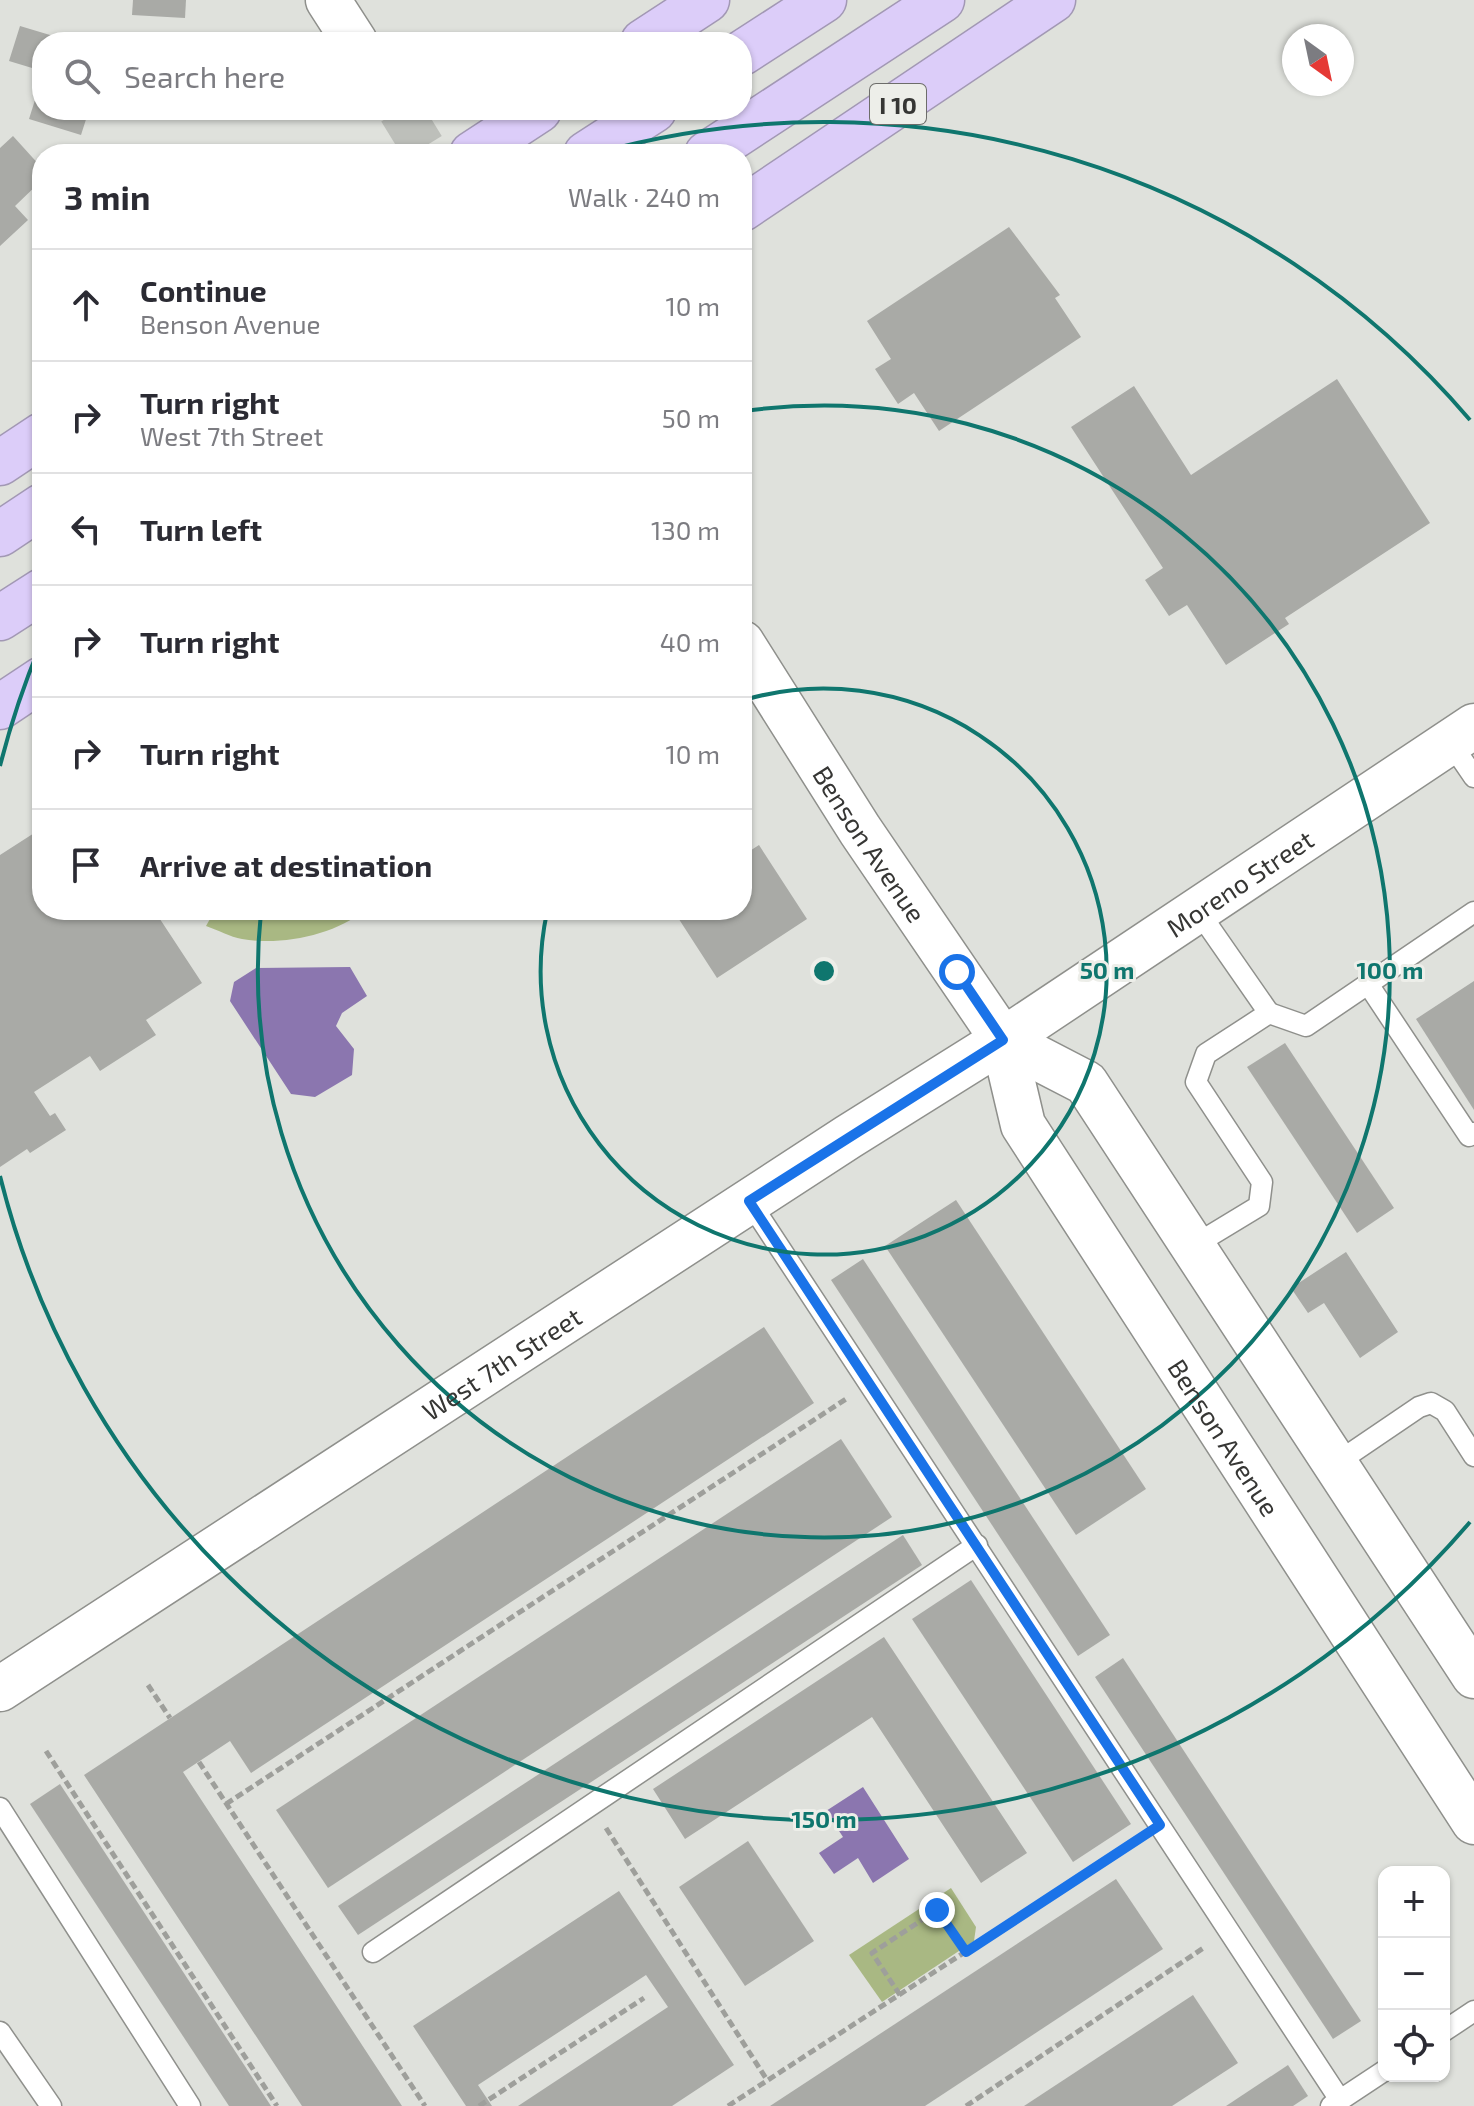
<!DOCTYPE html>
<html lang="en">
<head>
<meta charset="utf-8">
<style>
  :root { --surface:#fff; --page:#f7f7f7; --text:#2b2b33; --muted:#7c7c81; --line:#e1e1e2 }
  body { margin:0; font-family:"Exo 2",sans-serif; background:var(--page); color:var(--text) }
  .controls { position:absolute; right:24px; bottom:24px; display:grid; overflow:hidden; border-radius:16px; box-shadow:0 2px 6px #0004 }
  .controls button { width:72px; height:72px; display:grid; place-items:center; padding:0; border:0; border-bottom:2px solid var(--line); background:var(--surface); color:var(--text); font:40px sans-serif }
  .compass { position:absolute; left:1282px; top:24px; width:72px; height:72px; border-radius:50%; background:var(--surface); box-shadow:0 2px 6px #0004; rotate:147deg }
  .stop { position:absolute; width:24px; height:24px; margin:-18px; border:6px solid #1a73e8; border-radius:50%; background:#fff }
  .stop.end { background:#1a73e8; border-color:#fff; box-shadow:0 2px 8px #0008 }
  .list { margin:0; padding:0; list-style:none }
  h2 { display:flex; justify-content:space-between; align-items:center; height:104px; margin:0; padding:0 32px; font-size:34px }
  h2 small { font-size:26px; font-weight:400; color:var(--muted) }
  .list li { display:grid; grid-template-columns:52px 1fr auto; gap:24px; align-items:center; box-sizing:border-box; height:112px; padding:0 32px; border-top:2px solid var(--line) }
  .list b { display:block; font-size:30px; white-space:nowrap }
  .list p { margin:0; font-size:26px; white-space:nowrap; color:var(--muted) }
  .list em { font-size:26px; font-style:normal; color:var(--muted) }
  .icon { flex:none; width:44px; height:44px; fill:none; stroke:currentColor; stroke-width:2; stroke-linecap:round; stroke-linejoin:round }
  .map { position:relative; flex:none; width:1474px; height:2106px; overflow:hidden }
  .search { position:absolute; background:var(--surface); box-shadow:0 2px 6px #0004; left:32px; top:32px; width:720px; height:88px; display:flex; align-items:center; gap:20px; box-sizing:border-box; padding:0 28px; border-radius:32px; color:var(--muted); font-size:30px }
  .panel { position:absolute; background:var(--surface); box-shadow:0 2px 6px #0004; left:32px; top:144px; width:720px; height:776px; border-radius:32px }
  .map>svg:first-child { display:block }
  .green { fill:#a9b883 }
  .water { fill:#8b76af }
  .building { fill:#a9aaa6 }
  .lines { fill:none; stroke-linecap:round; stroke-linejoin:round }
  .secondary-tunnel { stroke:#bdbfba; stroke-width:44; stroke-dasharray:44 22; stroke-linecap:butt }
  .service-casing { stroke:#8f908c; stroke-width:23 }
  .tertiary-casing { stroke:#8f908c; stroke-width:47 }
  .secondary-casing { stroke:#8f908c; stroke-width:47 }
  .motorway-casing { stroke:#a298b4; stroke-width:47 }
  .path { stroke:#9e9f9b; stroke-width:5; stroke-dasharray:8 4; stroke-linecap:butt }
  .service { stroke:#fff; stroke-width:20 }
  .tertiary { stroke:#fff; stroke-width:44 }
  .secondary { stroke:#fff; stroke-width:44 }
  .motorway { stroke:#dccdf9; stroke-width:44 }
  .route { stroke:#1a73e8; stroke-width:10 }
  .ring { fill:none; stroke:#0f766e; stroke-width:4 }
  .labels { text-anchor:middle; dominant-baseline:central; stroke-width:6; stroke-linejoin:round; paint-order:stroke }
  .shield { fill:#edeee9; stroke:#6d6d6a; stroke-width:2 }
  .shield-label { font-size:24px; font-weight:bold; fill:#363634 }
  .street-label { font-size:26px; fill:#363634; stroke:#edeee9 }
  .centre { fill:#0f766e; stroke:#edeee9; stroke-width:4 }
  .ring-label { font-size:24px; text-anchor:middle; font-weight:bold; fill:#0f766e; stroke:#edeee9; stroke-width:6; stroke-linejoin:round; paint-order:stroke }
</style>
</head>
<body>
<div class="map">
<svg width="1474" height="2106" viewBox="0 0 1474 2106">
  <rect width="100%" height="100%" fill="#dfe1dc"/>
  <g class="green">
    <path d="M215 910H365C335 935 281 946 242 939 230 937 218 930 206 926Z"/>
    <path d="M951 1888 976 1927 974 1941 882 2002 849 1955Z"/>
  </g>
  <g class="water">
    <path d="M350 967 367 996 342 1013 336 1026 354 1049 352 1075 315 1097 291 1094 230 1001 234 982 256 968Z"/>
    <path d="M863 1787 909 1859 873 1883 858 1858 834 1874 819 1853 843 1837 826 1811Z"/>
  </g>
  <g class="building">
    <path d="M133 0H186L185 18 132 15Z"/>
    <path d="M20 26 70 41V42H42V71L9 61Z"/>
    <path d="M41 81 42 110H89L81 135 29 119Z"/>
    <path d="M13 136 42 168V180L15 206 28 220 0 246V148Z"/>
    <path d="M1009 227 1060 295 1055 298 1081 337 939 431 914 393 898 404 875 369 891 359 867 321Z"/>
    <path d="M1337 379 1430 523 1285 618 1289 624 1226 665 1187 605 1169 616 1145 580 1163 568 1071 427 1134 386 1191 475Z"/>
    <path d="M42 828V910H154L202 983 146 1020 156 1035 100 1071 90 1056 34 1092 50 1116 55 1113 66 1130 30 1153 27 1149 0 1167V855Z"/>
    <path d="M759 845 807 919 717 978 673 910H742V856Z"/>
    <path d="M1474 981V1110L1416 1019Z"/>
    <path d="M1285 1043 1394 1208 1357 1233 1247 1067Z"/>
    <path d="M956 1200 1146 1489 1076 1535 885 1246Z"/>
    <path d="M1346 1252 1398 1332 1360 1358 1324 1303 1308 1313 1291 1288Z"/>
    <path d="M863 1259 1110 1635 1078 1656 831 1280Z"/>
    <path d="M764 1327 814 1403 251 1773 230 1741 183 1772 402 2106H302L84 1775Z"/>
    <path d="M841 1439 892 1517 328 1888 276 1810Z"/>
    <path d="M903 1535 922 1565 358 1935 338 1906Z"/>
    <path d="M971 1580 1131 1824 1073 1862 912 1619Z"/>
    <path d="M884 1637 1027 1853 981 1883 872 1717 685 1839 653 1789Z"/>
    <path d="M1123 1658 1361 2021 1333 2039 1095 1677Z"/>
    <path d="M60 1784 271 2106H229L30 1804Z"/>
    <path d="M748 1841 814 1941 745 1986 679 1887Z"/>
    <path d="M1116 1879 1163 1949 925 2106H770Z"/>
    <path d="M619 1891 734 2065 672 2106H518L668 2007 646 1975 478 2085 492 2106H466L413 2026Z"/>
    <path d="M1193 1995 1238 2063 1172 2106H1024Z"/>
    <path d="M1288 2065 1308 2096 1293 2106H1226Z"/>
  </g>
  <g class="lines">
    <path class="secondary-tunnel" d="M400 110 427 154"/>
    <defs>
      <g id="service">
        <path d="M1450 742 1474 777"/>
        <path d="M1196 908 1269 1013"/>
        <path d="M1368 984 1469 1136 1474 1133"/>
        <path d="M749 1201 1340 2100"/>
        <path d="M1193 1246 1259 1206 1262 1182 1196 1082 1206 1054 1269 1013 1306 1026 1474 912"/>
        <path d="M1335 1464 1419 1407 1431 1403 1445 1411 1474 1456"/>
        <path d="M0 1808 190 2106"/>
        <path d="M373 1952 977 1545"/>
        <path d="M1444 2031 1474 2011"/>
        <path d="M0 2032 51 2106"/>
        <path d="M1331 2106 1384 2071"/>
      </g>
      <g id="tertiary">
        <path id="s1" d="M1003 1040 1474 726"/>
      </g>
      <g id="secondary">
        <path d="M328 0 355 42"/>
        <path id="s2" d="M742 643 860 830 1003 1040 1023 1125 1474 1822"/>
        <path d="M1003 1040 1086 1083 1474 1676"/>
        <path id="s3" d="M0 1689 848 1137 1003 1040"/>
      </g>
      <g id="motorway">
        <path d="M643 42 707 0"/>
        <path d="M742 53 824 0"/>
        <path d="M472 154 539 110"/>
        <path d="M586 154 654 110"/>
        <path d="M707 154 942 0"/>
        <path d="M742 209 1053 0"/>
        <path d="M0 463 42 435"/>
        <path d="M0 534 42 506"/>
        <path d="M0 618 42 591"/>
        <path d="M0 707 42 679"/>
      </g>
    </defs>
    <use href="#service" class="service-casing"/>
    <use href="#tertiary" class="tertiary-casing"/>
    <use href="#secondary" class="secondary-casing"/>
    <use href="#motorway" class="motorway-casing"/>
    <g class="path">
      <path d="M148 1685 170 1718"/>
      <path d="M46 1751 277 2106"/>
      <path d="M199 1762 425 2106"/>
      <path d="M226 1804 846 1399"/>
      <path d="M606 1828 767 2080"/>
      <path d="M900 1995 872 1953 937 1910 966 1952"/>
      <path d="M479 2106 644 1998"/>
      <path d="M728 2106 1136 1841"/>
      <path d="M966 2106 1205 1947"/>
    </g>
    <use href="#service" class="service"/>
    <use href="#tertiary" class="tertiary"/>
    <use href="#secondary" class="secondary"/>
    <use href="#motorway" class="motorway"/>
  </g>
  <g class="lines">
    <path class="route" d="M937 1910 966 1952 1160 1825 749 1201 1003 1040 957 972"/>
  </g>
  <g class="ring">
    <path d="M744 700A283 283 0 1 1 547 912"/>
    <path d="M745 411A566 566 0 1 1 261 912"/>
    <path d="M1470 1522A849 849 0 0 1 0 1176M0 766A849 849 0 0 1 40 646M597 153A849 849 0 0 1 1470 420"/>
  </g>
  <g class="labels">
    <rect class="shield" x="870" y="84" width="56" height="40" rx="6"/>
    <g class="shield-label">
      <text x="898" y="104">I 10</text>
    </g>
    <g class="street-label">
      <text stroke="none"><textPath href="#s2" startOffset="238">Benson Avenue</textPath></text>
      <text stroke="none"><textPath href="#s1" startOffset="284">Moreno Street</textPath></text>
      <text stroke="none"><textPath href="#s3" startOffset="598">West 7th Street</textPath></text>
      <text stroke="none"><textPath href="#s2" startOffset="934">Benson Avenue</textPath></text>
    </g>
  </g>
  <circle cx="824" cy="971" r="12" class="centre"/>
  <g class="ring-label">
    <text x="1107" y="979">50 m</text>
    <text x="1390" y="979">100 m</text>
    <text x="824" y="1828">150 m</text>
  </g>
</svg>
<div class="controls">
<button>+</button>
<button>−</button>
<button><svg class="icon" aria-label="locate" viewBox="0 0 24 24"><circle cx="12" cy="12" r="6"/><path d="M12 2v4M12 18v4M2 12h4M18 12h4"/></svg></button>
</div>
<svg class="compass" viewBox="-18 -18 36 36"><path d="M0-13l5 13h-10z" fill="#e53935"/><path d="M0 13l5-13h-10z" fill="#7c7c81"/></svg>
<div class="stop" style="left:957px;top:972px"></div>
<div class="stop end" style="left:937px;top:1910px"></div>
<div class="search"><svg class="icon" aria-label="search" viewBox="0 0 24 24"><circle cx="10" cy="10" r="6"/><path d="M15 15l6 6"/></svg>Search here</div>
<section class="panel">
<h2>3 min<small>Walk · 240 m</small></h2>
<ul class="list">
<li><svg class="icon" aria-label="ahead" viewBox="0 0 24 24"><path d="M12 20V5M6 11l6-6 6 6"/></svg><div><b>Continue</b><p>Benson Avenue</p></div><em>10 m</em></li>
<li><svg class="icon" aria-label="right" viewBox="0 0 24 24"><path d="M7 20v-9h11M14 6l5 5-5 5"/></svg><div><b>Turn right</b><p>West 7th Street</p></div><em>50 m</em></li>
<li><svg class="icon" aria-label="left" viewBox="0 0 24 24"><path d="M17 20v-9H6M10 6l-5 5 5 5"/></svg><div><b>Turn left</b></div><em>130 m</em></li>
<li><svg class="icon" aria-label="right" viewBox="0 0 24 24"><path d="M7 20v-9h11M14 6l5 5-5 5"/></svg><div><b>Turn right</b></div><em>40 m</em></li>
<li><svg class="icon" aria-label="right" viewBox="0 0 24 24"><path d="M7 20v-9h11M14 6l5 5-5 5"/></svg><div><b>Turn right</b></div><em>10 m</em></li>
<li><svg class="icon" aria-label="arrive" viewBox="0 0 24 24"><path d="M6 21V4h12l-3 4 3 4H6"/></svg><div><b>Arrive at destination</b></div></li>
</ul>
</section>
</div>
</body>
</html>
